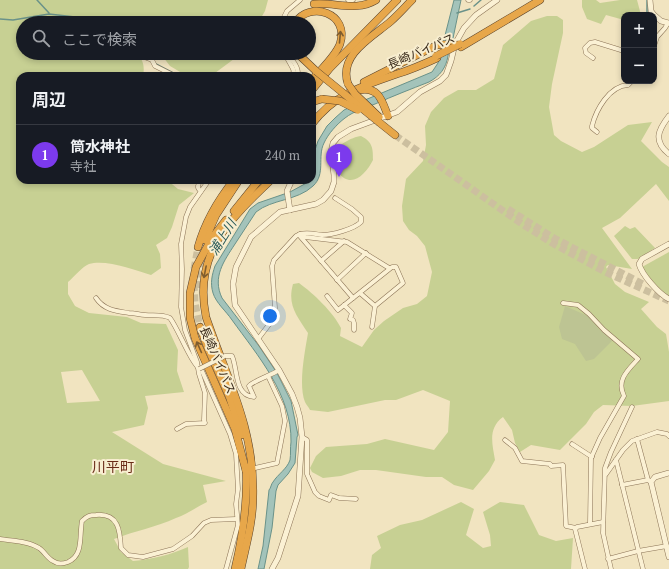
<!DOCTYPE html>
<html lang="ja">
<head>
<meta charset="utf-8">
<style>
  :root { --surface:#171b24; --page:#242831; --text:#f1f3f6; --muted:#9ea1a6; --line:#363941; --accent:#7c3aed }
  body { margin:0; font-family:"PT Serif","Noto Sans JP",serif; background:var(--page); color:var(--text) }
  .controls { position:absolute; right:12px; top:12px; display:grid; overflow:hidden; border-radius:8px; box-shadow:0 2px 6px #0003 }
  .controls button { width:36px; height:36px; display:grid; place-items:center; padding:0; border:0; border-bottom:1px solid var(--line); background:var(--surface); color:var(--text); font:20px sans-serif }
  .you { position:absolute; left:270px; top:316px; width:14px; height:14px; margin:-10px; border:3px solid #fff; border-radius:50%; background:#1a73e8; box-shadow:0 0 0 6px #1a73e833 }
  .badge { display:grid; place-items:center; width:26px; height:26px; border-radius:50%; background:var(--accent); color:#fff; font-size:13px; font-weight:700 }
  .pin { position:absolute; translate:-50% -33px; filter:drop-shadow(0 1px 2px #0008) }
  .pin::after { content:''; position:absolute; top:21px; width:14px; height:12px; background:inherit; clip-path:polygon(0 0,100% 0,50% 100%) }
  .list { margin:0; padding:0; list-style:none }
  h2 { display:flex; justify-content:space-between; align-items:center; height:52px; margin:0; padding:0 16px; font-size:17px }
  h2 small { font-size:13px; font-weight:400; color:var(--muted) }
  .list li { display:grid; grid-template-columns:26px 1fr auto; gap:12px; align-items:center; box-sizing:border-box; height:60px; padding:0 16px; border-top:1px solid var(--line) }
  .list b { display:block; font-size:15px; white-space:nowrap }
  .list p { margin:0; font-size:13px; white-space:nowrap; color:var(--muted) }
  .list em { font-size:13px; font-style:normal; color:var(--muted) }
  .icon { flex:none; width:22px; height:22px; fill:none; stroke:currentColor; stroke-width:2; stroke-linecap:round; stroke-linejoin:round }
  .map { position:relative; flex:none; width:669px; height:569px; overflow:hidden }
  .search { position:absolute; background:var(--surface); box-shadow:0 2px 6px #0003; left:16px; top:16px; width:300px; height:44px; display:flex; align-items:center; gap:10px; box-sizing:border-box; padding:0 14px; border-radius:22px; color:var(--muted); font-size:15px }
  .panel { position:absolute; background:var(--surface); box-shadow:0 2px 6px #0003; left:16px; top:72px; width:300px; height:112px; border-radius:12px }
  .map>svg:first-child { display:block }
  .green { fill:#c7d093; fill-rule:evenodd }
  .cemetery { fill:#bdc493 }
  .water { fill:#a3c3ba; stroke:#6a9289 }
  .lines { fill:none; stroke-linecap:round; stroke-linejoin:round }
  .stream { stroke:#6a9289; stroke-width:1.5 }
  .motorway-tunnel { stroke:#ccbf9f; stroke-width:7; stroke-dasharray:7 3.5; stroke-linecap:butt }
  .minor-casing { stroke:#8c7457; stroke-width:5 }
  .tertiary-casing { stroke:#8c7457; stroke-width:6 }
  .motorway-casing { stroke:#59422b; stroke-width:8 }
  .minor { stroke:#fbf1d4; stroke-width:4 }
  .tertiary { stroke:#fbf1d4; stroke-width:5 }
  .motorway { stroke:#e7a74a; stroke-width:7 }
  .minor-bridge-casing { stroke:#8c7457; stroke-width:5; stroke-linecap:butt }
  .motorway-bridge-casing { stroke:#59422b; stroke-width:8; stroke-linecap:butt }
  .minor-bridge { stroke:#fbf1d4; stroke-width:4 }
  .motorway-bridge { stroke:#e7a74a; stroke-width:7 }
  .oneway { stroke:#7f5d2e }
  .labels { text-anchor:middle; dominant-baseline:central; stroke-width:4; stroke-linejoin:round; paint-order:stroke }
  .street-label { font-size:12px; fill:#3a2b1c; stroke:#f8eed0 }
  .water-label { font-size:13px; font-style:italic; fill:#2a5b59; stroke:#f8eed0 }
  .quarter-label { font-size:14px; fill:#6a2c18; stroke:#f8eed0 }
</style>
</head>
<body>
<div class="map">
<svg width="669" height="569" viewBox="0 0 669 569">
  <rect width="100%" height="100%" fill="#f1e4c0"/>
  <g class="green">
    <path d="M0 0H268L265 11 258 23H23V53H136C143 59 145 66 143 76H20V180H167L178 189 194 193 179 205 172 227 167 238 156 245 160 254 161 268 151 275C134 270 106 259 89 264 83 266 73 278 68 282V294L75 306 89 313 127 317 141 323 166 324 178 350 177 371 184 392 145 396 148 408 144 425 112 432 163 464 226 481 203 485 207 502C197 507 187 514 176 518 156 527 135 531 114 539L121 552 133 561C153 559 170 555 188 547L189 567 188 569H0ZM82 370 100 401 67 403 61 372Z"/>
    <path d="M582 0H596L600 3 620 0H637L641 15H624V20L606 15 601 24 587 19 582 7Z"/>
    <path d="M547 16H557L563 20V33L552 84 549 107 554 135 561 141 582 152 594 147 628 125 652 122 641 141 662 162 669 167V201L656 184 620 218 602 228 632 269 608 265 606 267 615 284 625 292 649 302 641 309 657 327 666 334 669 352V401L632 406 603 405 594 412 586 424 560 450 531 445 520 452 515 443 512 430 503 417C488 428 492 443 495 460L489 471 473 490 454 485 442 477H426L376 470H360L341 476 323 478 312 472 310 468 316 456 326 447 367 444 385 439 434 450 448 432 450 401 423 390 396 400H385L328 412 310 410C309 407 306 405 305 402 298 385 305 351 308 333 297 316 287 305 293 284L299 283C314 294 333 312 341 328L340 336 362 347 374 330 384 321 403 308 417 304 427 296 432 272 425 246 417 236 409 230 403 221 402 206 406 179 423 161 426 145 425 126 431 112 444 98 458 90H476L494 79 503 45 531 21Z"/>
    <path d="M160 53H242L211 76H187L170 66Z"/>
    <path d="M361 136C373 142 373 149 373 160 366 174 351 190 338 172 335 168 332 162 333 157 334 146 352 137 361 136Z"/>
    <path d="M625 226 630 229 635 227 655 248 638 259H632L614 236Z"/>
    <path d="M669 252V297L656 287 642 267Z"/>
    <path d="M461 502 474 509 466 535 483 548 491 546 490 535 483 512 500 502 524 505 539 535 556 541 573 538 571 569H370L372 555 381 548 377 536 400 525 422 520Z"/>
  </g>
  <path class="cemetery" d="M565 306 588 316 599 329 613 340 594 359 586 361 575 344 562 339 559 327Z"/>
  <path class="water" d="M454 0H461L452 43C449 47 449 51 448 56 446 68 440 76 429 82 411 89 393 96 375 104 365 108 354 111 345 118 337 124 328 134 324 143 317 157 326 174 313 186 297 201 272 199 256 212 249 223 242 233 235 244 224 261 212 277 222 298L259 346 277 373 291 401 298 435 297 437 295 463 288 474 278 485 276 491 272 528 264 569H258L263 546 269 490C271 488 271 484 273 482 278 474 287 469 290 460 291 454 290 448 291 442 292 395 258 356 232 320 226 311 216 303 213 293 210 283 212 275 215 266L250 209 258 203 290 192 312 180 315 163V150L318 141 327 126 335 118 344 110 365 100 432 72 438 63Z"/>
  <g class="lines">
    <g class="stream">
      <path d="M37 0 49 13"/>
      <path d="M647 0V15"/>
      <path d="M474 6 481 0"/>
      <path d="M457 13 470 9"/>
      <path d="M0 19 13 20 49 14 75 17 87 23"/>
      <path d="M654 30 655 33"/>
      <path d="M156 64 179 76"/>
    </g>
    <g class="motorway-tunnel">
      <path d="M395 135 522 224 552 243 605 272 669 301"/>
      <path d="M508 209 554 238 643 284"/>
      <path d="M194 269 198 247"/>
      <path d="M194 284 195 303 200 327"/>
      <path d="M199 288 200 262 205 240"/>
    </g>
    <defs>
      <g id="minor">
        <path d="M348 0H353"/>
        <path d="M468 0H470"/>
        <path d="M281 23 287 11 300 0"/>
        <path d="M654 46 657 37 665 28 668 23"/>
        <path d="M140 53 144 57 152 60 155 66 175 76"/>
        <path d="M286 53C292 60 299 66 298 76"/>
        <path d="M286 55C288 62 293 66 294 72L290 76"/>
        <path d="M593 58 586 53 585 48 590 43 595 42 624 51"/>
        <path d="M597 132 592 128V126C596 110 609 86 628 85L632 81"/>
        <path d="M201 180C198 184 196 188 201 191"/>
        <path d="M300 234C308 232 315 234 322 235 332 235 354 229 361 222V217L352 209 335 198"/>
        <path d="M299 235 353 298"/>
        <path d="M321 261 344 241"/>
        <path d="M337 280 366 253"/>
        <path d="M327 296 338 310 392 267H396L403 283 375 306 360 293"/>
        <path d="M96 298C104 310 116 311 129 313 135 313 140 315 145 315 153 316 162 314 170 318 179 330 191 364 202 371L230 434 236 454 238 489 236 504 238 525 226 569"/>
        <path d="M563 303 578 305 589 314 604 330 638 359C628 370 616 380 624 396L600 438 591 458 590 524"/>
        <path d="M344 305 352 313 350 319 353 320 354 323V330"/>
        <path d="M372 327 375 306"/>
        <path d="M258 339 271 322 275 308 272 266 274 260 296 236 300 234 305 237 347 242 389 268"/>
        <path d="M225 356H232C238 369 234 396 254 397L249 386C253 381 272 375 279 370"/>
        <path d="M177 429 186 424 205 423 204 420 205 393 199 374 197 362 185 330 181 307 182 269 181 244 186 217 190 207 209 180"/>
        <path d="M302 437 307 440V474L315 492 319 496 329 500 331 495 339 498 356 499"/>
        <path d="M637 439 648 480 651 482"/>
        <path d="M505 440 515 448 522 461 550 464 551 466 563 465 566 526 576 528"/>
        <path d="M572 444 592 457"/>
        <path d="M616 460 643 569"/>
        <path d="M255 468 277 463 285 421 282 406 268 376"/>
        <path d="M606 474 623 450 632 441 657 432 667 434 669 436"/>
        <path d="M622 485 648 480"/>
        <path d="M0 539C12 541 29 541 39 548 44 551 47 558 53 561 57 564 63 564 68 562 84 555 79 536 82 521 87 516 90 515 96 515 119 513 120 531 121 548L128 555 143 557 173 549 192 536 204 523 211 520 236 519"/>
        <path d="M608 559 638 551 667 546"/>
        <path d="M585 569 575 529 577 527 603 522"/>
        <path d="M611 569 603 533 605 468 611 452 632 407"/>
      </g>
      <g id="tertiary">
        <path d="M650 0 651 11 654 15"/>
        <path d="M654 15 661 21 669 23"/>
        <path d="M669 116C658 130 653 141 669 154"/>
        <path d="M312 134 313 137 312 147"/>
        <path d="M290 210 287 191 292 180"/>
        <path d="M669 244 642 259 639 264C642 275 659 294 669 299"/>
        <path d="M669 473 655 477 651 482 669 557"/>
        <path d="M272 569 278 558 298 496 302 437 300 418 297 407 292 394 279 370 235 305 233 284 236 267 251 237 280 212 316 204 323 200 331 191 334 182V175L331 152 333 143 338 137 351 129 397 112 420 92 440 81 446 75 451 61 455 44 464 28 476 15 497 0"/>
      </g>
      <g id="motorway">
        <path d="M314 4C336 2 356 12 376 0"/>
        <path d="M295 23C310 0 350 13 340 44 335 57 321 69 312 80"/>
        <path d="M461 47 540 0"/>
        <path d="M297 53 316 71"/>
        <path d="M364 82 437 45 455 44"/>
        <path d="M348 84C338 55 372 37 390 22 398 15 405 7 412 0"/>
        <path d="M312 90 330 68 397 0"/>
        <path d="M359 90C379 86 382 101 388 116"/>
        <path d="M312 102 322 99"/>
        <path d="M380 123 395 135"/>
        <path d="M312 124C334 94 363 86 397 74 410 70 424 64 437 58"/>
        <path d="M234 211 259 180"/>
        <path d="M226 220 212 238 196 267 190 293V318L195 338 235 429 246 471"/>
        <path d="M205 240 216 215 239 180"/>
        <path d="M198 247C205 222 218 200 234 180"/>
        <path d="M200 327 207 346 229 396 242 435"/>
        <path d="M235 569C243 535 248 502 246 467"/>
        <path d="M241 569C246 545 253 522 253 497 255 429 227 379 206 317 193 254 229 220 271 180"/>
      </g>
    </defs>
    <use href="#minor" class="minor-casing"/>
    <use href="#tertiary" class="tertiary-casing"/>
    <use href="#motorway" class="motorway-casing"/>
    <use href="#minor" class="minor"/>
    <use href="#tertiary" class="tertiary"/>
    <use href="#motorway" class="motorway"/>
    <defs>
      <path id="minor-bridge" d="M199 369 225 356"/>
      <g id="motorway-bridge">
        <path d="M436 56 460 44"/>
        <path d="M316 71 380 123"/>
        <path d="M348 84 355 94 379 117"/>
        <path d="M322 99 340 101 358 110"/>
      </g>
    </defs>
    <use href="#minor-bridge" class="minor-bridge-casing"/>
    <use href="#motorway-bridge" class="motorway-bridge-casing"/>
    <use href="#minor-bridge" class="minor-bridge"/>
    <use href="#motorway-bridge" class="motorway-bridge"/>
  </g>
  <defs><path id="oneway-shaft" d="M-6 0H5M1.5-3L5.5 0L1.5 3" fill="none" stroke-width="1.6" stroke-linecap="round" stroke-linejoin="round"/></defs>
  <g class="oneway">
    <use href="#oneway-shaft" transform="translate(340 37) rotate(-85)"/>
    <use href="#oneway-shaft" transform="translate(205 272) rotate(101)"/>
    <use href="#oneway-shaft" transform="translate(199 347) rotate(-114)"/>
  </g>
  <g class="labels">
    <g class="street-label">
      <text transform="translate(421 51) rotate(-23)">長崎バイパス</text>
      <text transform="translate(218 360) rotate(67)">長崎バイパス</text>
    </g>
    <g class="water-label">
      <text transform="translate(222 237) rotate(-58)">浦上川</text>
    </g>
    <g class="quarter-label">
      <text x="113" y="466">川平町</text>
    </g>
  </g>
</svg>
<div class="controls">
<button>+</button>
<button>−</button>
</div>
<div class="you"></div>
<div class="pin badge" style="left:339px;top:177px">1</div>
<div class="search"><svg class="icon" aria-label="search" viewBox="0 0 24 24"><circle cx="10" cy="10" r="6"/><path d="M15 15l6 6"/></svg>ここで検索</div>
<section class="panel">
<h2>周辺<small></small></h2>
<ul class="list">
<li><span class="badge">1</span><div><b>筒水神社</b><p>寺社</p></div><em>240 m</em></li>
</ul>
</section>
</div>
</body>
</html>
